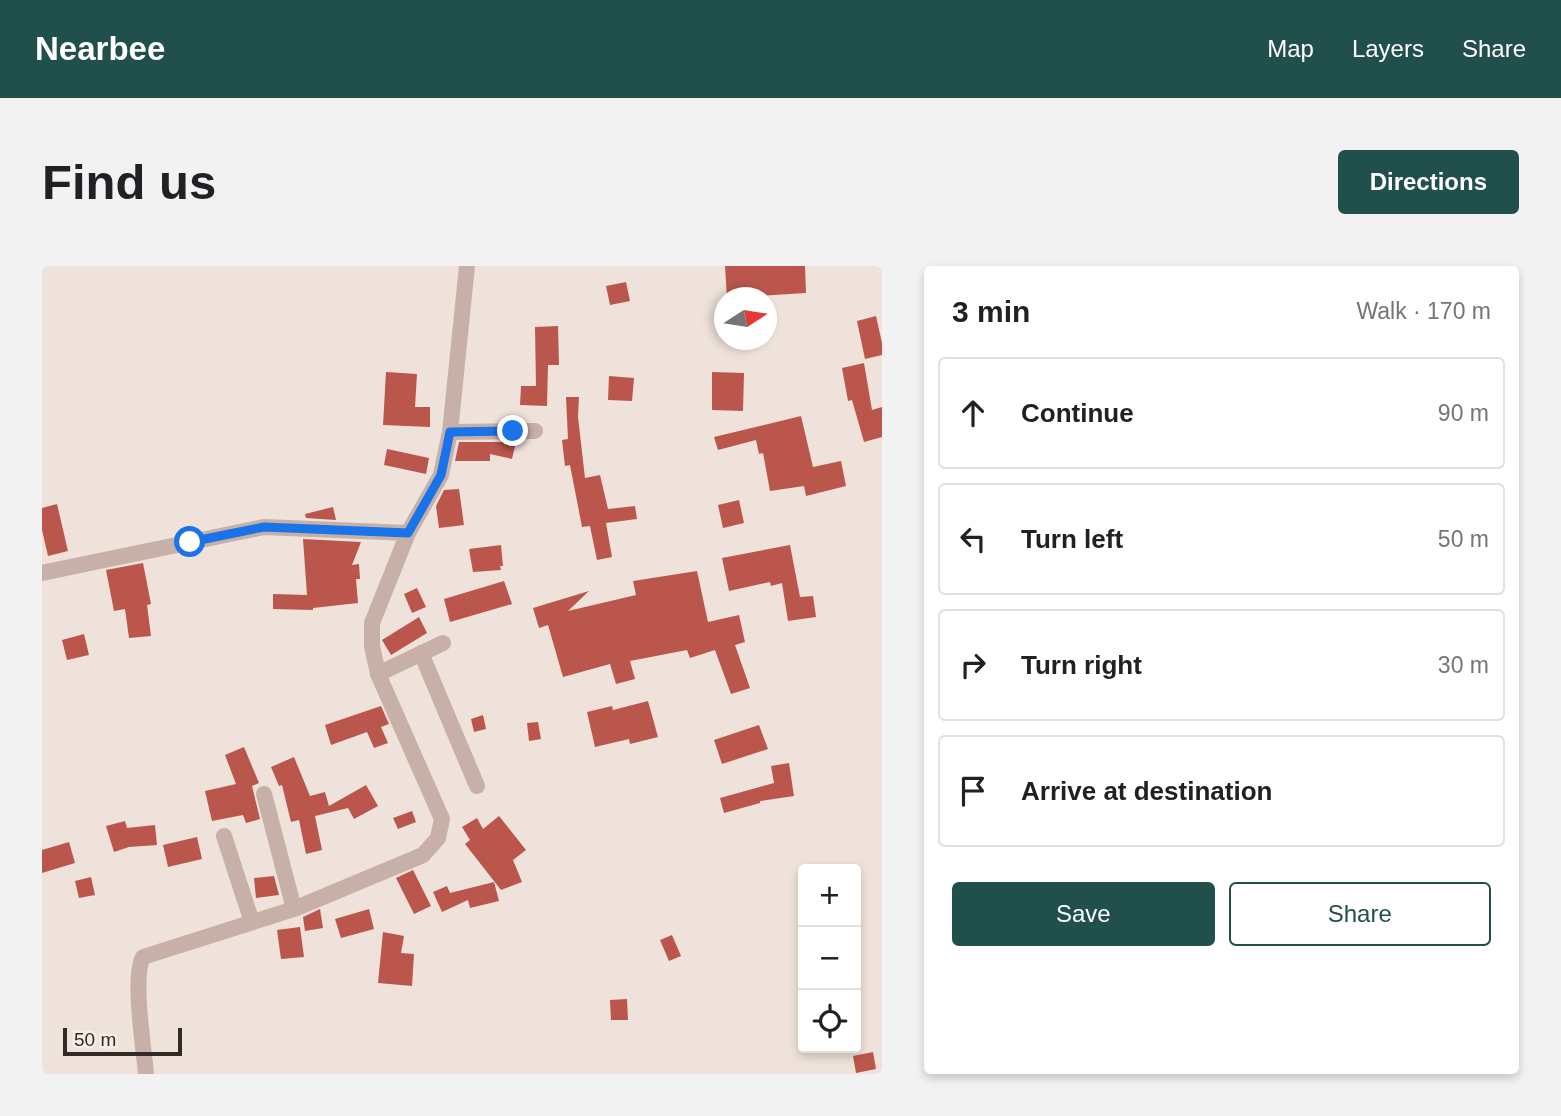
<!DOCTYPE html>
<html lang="en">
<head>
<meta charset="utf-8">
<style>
  :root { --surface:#fff; --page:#f2f2f2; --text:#202124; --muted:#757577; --line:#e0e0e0; --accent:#21504c }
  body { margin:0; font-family:Helvetica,sans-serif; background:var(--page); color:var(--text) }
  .controls { position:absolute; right:21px; bottom:21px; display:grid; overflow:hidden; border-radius:7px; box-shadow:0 4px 10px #0003 }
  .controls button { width:63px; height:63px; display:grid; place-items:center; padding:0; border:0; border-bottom:2px solid var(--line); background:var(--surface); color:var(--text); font:35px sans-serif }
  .compass { position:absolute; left:672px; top:21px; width:63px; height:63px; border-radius:50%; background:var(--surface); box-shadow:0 4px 10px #0003; rotate:78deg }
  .scale { position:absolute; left:21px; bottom:18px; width:119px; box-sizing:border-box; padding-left:7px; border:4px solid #332927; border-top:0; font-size:19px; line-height:24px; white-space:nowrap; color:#332927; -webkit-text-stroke:5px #f7ede6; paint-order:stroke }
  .stop { position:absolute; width:21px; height:21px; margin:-16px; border:5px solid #1a73e8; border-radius:50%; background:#fff }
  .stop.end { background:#1a73e8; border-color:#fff; box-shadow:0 2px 7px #0008 }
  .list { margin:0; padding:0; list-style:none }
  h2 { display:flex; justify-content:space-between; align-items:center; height:91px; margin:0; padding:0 28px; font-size:30px }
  h2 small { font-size:23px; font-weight:400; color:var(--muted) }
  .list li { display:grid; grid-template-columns:46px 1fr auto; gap:21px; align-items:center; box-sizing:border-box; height:112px; margin:0 14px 14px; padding:0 14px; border:2px solid var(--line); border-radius:7px }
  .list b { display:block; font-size:26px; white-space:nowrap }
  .list em { font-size:23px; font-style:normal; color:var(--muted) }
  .actions { display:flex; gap:14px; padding:21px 28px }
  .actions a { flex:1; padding:16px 0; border:2px solid var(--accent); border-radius:7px; text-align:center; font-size:24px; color:var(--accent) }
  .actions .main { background:var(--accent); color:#fff }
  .icon { flex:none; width:38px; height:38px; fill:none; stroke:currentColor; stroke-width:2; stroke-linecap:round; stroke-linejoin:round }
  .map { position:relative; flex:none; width:840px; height:808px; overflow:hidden; border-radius:7px }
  header { display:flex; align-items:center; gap:42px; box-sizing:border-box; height:98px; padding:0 35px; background:var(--accent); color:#fff }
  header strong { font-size:33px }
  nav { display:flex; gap:38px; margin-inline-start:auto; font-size:24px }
  .intro { display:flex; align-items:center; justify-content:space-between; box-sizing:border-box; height:168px; padding:0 42px }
  h1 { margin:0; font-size:49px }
  .button { padding:18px 32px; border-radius:7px; background:var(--accent); color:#fff; font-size:24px; font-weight:700 }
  main { display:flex; gap:42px; padding:0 42px }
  aside { flex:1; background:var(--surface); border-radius:7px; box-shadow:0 4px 10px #0003 }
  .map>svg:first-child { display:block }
  .building { fill:#bb564d }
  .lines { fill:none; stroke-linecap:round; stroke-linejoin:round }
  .street { stroke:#c6b0a7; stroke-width:16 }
  .route { stroke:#1a73e8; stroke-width:9 }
</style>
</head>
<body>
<header>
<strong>Nearbee</strong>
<nav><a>Map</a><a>Layers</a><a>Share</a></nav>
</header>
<div class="intro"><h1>Find us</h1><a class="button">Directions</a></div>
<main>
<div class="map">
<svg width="840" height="808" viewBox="0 0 840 808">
  <rect width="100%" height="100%" fill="#efe2da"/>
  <g class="building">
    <path d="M683 0H763L764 27 685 32Z"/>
    <path d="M584 16 588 35 568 39 564 20Z"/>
    <path d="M834 50 840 77V89L823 93 815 55Z"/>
    <path d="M516 60 517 99H506L505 140 478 139 479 120H494L493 61Z"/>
    <path d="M822 97 830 144 840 141V171L822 176 810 134 806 135 800 102Z"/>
    <path d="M344 106 375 108 373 141H388V161L341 159Z"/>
    <path d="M670 106 702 107 701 145 670 144Z"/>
    <path d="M567 110 592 112 590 135 566 134Z"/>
    <path d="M524 131H537L536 151 543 212 558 209 566 243 593 240 595 253 564 257 570 291 555 294 548 260 540 261 528 199 523 200 520 174 526 173Z"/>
    <path d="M759 150 771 201 799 195 804 220 764 230 762 220 728 225 721 187 717 188 714 174 676 184 672 171Z"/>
    <path d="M417 176H474L470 193 448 188V195H413Z"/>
    <path d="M345 183 387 192 384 208 342 199Z"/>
    <path d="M417 223 422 259 397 262 394 240 402 224Z"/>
    <path d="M697 234 702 257 681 262 676 239Z"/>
    <path d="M15 238 26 285 6 290 0 264V242Z"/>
    <path d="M291 241 294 254 264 252 263 248Z"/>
    <path d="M261 273 319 276 310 299 317 298 318 313H314L316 337 271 342V344L231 343V328L265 329Z"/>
    <path d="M459 279 461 300H458L459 304 431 306 427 283Z"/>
    <path d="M748 279 758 331 771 330 774 351 746 355 740 317 729 320 728 316 687 325 680 292Z"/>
    <path d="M101 297 109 338 105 339 109 370 87 372 83 343 72 345 64 304Z"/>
    <path d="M655 305 666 356 697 349 703 376 693 379 708 422 689 428 673 384 648 392 645 384 588 395 593 413 574 418 568 398 521 411 506 359 497 362 491 342 547 325 526 345 594 329 591 315Z"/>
    <path d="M462 315 470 338 408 356 402 333Z"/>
    <path d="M375 322 384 341 370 347 362 328Z"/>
    <path d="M377 351 385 367 349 389 340 374Z"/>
    <path d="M42 368 47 389 25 394 20 374Z"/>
    <path d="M606 435 616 471 588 478 587 473 553 481 545 446 570 440 571 444Z"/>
    <path d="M339 440 347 458 339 461 346 477 332 482 325 466 289 479 283 459Z"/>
    <path d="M441 449 444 463 432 466 429 453Z"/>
    <path d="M496 456 499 473 487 475 485 457Z"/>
    <path d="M717 459 726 483 680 498 672 474Z"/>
    <path d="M202 481 217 517 210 520 218 553 204 557 201 549 170 555 163 525 194 518 183 489Z"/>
    <path d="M252 491 268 530 283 526 287 540 324 519 336 540 312 553 306 542 273 550 280 584 264 588 257 554 249 556 240 519 237 520 229 501Z"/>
    <path d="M747 497 752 530 718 535V537L682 547 678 532 732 517 729 500Z"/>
    <path d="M370 545 374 556 356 563 351 552Z"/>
    <path d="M457 550 484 584 471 594 480 616 459 624 423 578 428 574 420 561 435 552 441 563Z"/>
    <path d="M83 555 85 562 113 559 115 579 87 581 72 586 64 560Z"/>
    <path d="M155 571 160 593 126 601 121 579Z"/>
    <path d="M27 576 33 597 0 607V584Z"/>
    <path d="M371 604 389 640 372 648 354 612Z"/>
    <path d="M232 610 237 629 214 632 212 612Z"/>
    <path d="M49 611 53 629 37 632 33 615Z"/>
    <path d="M452 616 457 635 428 642 426 634 400 646 391 626 405 620 408 627Z"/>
    <path d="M278 643 281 662 263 665 261 651Z"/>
    <path d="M327 643 332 663 299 672 293 653Z"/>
    <path d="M258 661 262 691 239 693 235 664Z"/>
    <path d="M341 666 362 670 359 687 372 688 370 720 336 717Z"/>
    <path d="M630 669 639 690 627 695 618 674Z"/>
    <path d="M585 733 586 754H569L568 734Z"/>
    <path d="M831 786 834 803 814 807 811 790Z"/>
  </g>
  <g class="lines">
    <g class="street">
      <path d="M408 166 493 165"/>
      <path d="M0 307 222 261 366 267"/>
      <path d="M379 387 435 520"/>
      <path d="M336 408 401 377"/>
      <path d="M222 528 252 643"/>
      <path d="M182 570 210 656"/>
      <path d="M104 808C102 783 90 711 101 691L252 643 381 589 396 572 400 553 336 408 330 380V357L366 267 399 209 408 166 425 0"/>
    </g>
  </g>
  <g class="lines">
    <path class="route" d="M148 276 222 261 366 267 399 209 408 166 471 165"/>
  </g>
</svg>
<div class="controls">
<button>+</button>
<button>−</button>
<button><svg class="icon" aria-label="locate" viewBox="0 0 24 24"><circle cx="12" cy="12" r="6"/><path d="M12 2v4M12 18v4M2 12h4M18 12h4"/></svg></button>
</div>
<svg class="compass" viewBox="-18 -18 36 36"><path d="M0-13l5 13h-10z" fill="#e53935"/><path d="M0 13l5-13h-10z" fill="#757577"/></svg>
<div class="scale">50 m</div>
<div class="stop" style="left:148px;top:276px"></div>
<div class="stop end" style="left:471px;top:165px"></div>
</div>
<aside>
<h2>3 min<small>Walk · 170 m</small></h2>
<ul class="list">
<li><svg class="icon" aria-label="ahead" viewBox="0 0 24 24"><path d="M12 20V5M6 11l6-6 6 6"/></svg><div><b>Continue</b></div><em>90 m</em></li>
<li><svg class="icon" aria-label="left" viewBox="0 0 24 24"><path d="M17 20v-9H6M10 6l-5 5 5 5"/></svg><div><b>Turn left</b></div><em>50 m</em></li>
<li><svg class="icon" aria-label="right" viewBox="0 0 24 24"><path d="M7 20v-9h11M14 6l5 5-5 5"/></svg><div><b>Turn right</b></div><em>30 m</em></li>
<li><svg class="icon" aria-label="arrive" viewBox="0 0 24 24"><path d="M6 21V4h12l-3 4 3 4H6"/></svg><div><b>Arrive at destination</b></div></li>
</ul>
<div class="actions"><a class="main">Save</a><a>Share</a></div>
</aside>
</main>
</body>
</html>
